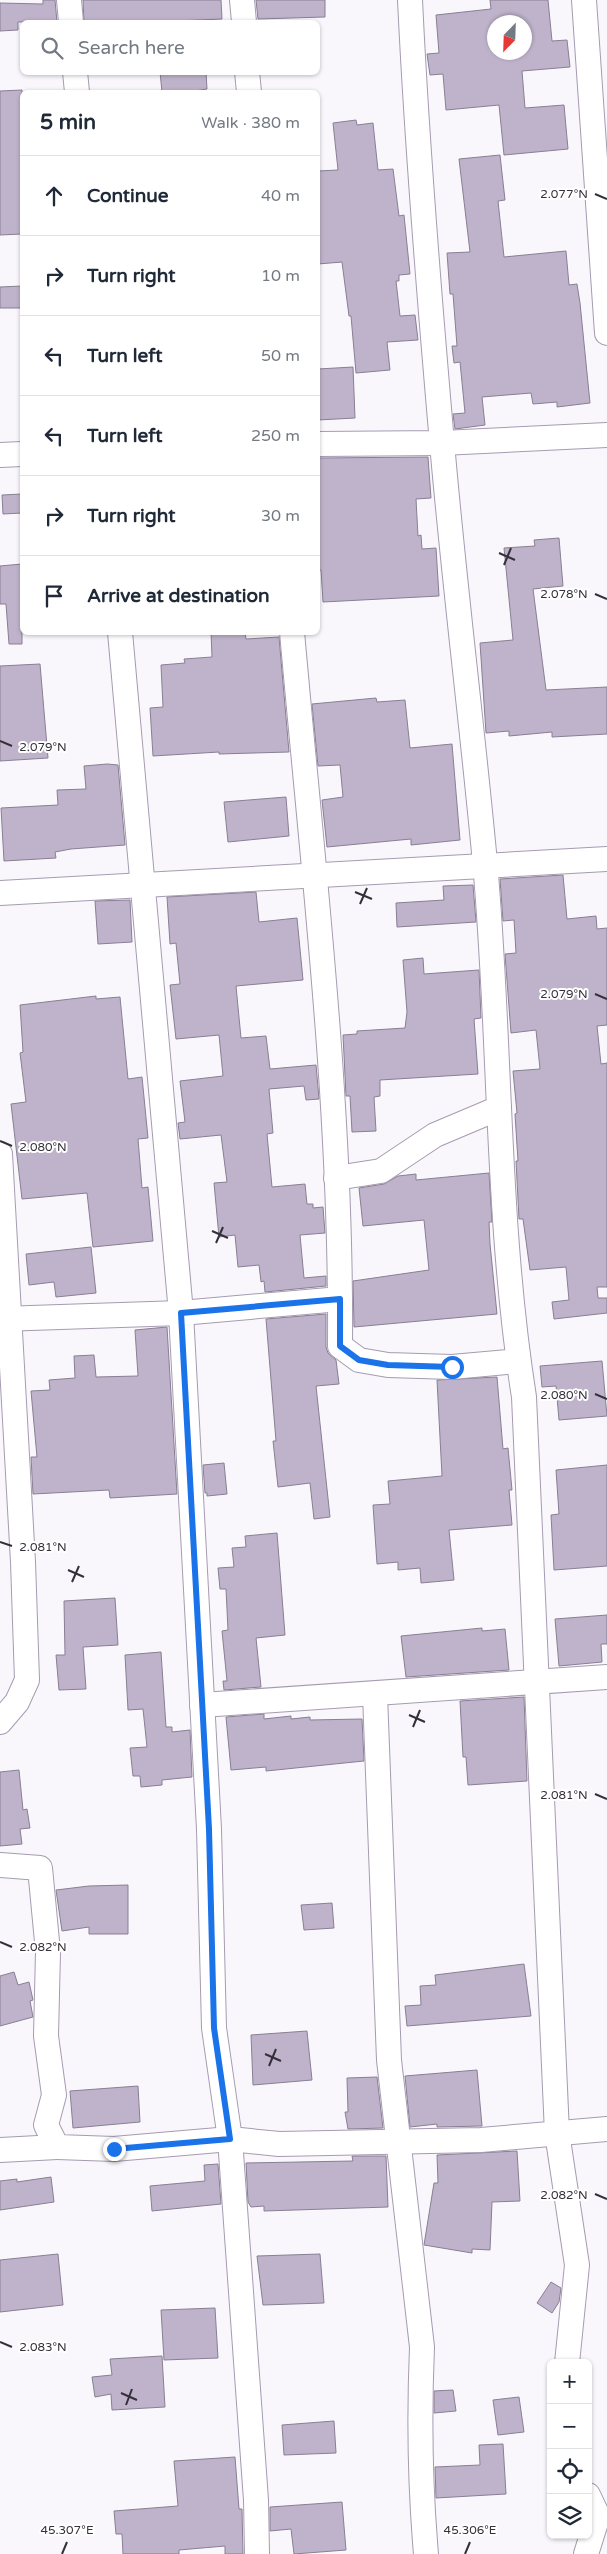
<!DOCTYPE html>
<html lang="en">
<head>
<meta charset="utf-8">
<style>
  :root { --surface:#fff; --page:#f2f2f3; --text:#1f2937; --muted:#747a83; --line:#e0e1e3 }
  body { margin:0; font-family:"Varela Round",sans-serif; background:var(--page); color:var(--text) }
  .controls { position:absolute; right:15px; bottom:15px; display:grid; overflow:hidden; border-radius:8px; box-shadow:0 1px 4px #0004 }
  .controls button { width:45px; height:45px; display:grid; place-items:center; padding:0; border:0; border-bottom:1px solid var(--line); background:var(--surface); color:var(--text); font:25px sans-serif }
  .compass { position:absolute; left:487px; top:15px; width:45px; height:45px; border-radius:50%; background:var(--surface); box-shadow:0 1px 4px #0004; rotate:203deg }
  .stop { position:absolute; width:15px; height:15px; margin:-11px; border:4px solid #1a73e8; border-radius:50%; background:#fff }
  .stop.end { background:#1a73e8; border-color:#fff; box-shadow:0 1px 5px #0008 }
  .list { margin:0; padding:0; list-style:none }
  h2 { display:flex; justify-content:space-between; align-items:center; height:65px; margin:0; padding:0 20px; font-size:21px }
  h2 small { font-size:16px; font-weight:400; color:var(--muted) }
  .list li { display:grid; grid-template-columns:32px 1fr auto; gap:15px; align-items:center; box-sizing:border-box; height:80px; padding:0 20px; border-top:1px solid var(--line) }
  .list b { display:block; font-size:19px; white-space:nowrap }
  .list em { font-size:16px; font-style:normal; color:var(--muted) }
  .icon { flex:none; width:28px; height:28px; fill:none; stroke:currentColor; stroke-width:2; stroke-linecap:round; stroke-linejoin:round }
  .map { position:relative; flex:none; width:607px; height:2554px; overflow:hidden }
  .search { position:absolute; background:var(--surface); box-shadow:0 1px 4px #0004; left:20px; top:20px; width:300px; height:55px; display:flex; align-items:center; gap:12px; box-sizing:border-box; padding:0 18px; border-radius:8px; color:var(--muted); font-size:19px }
  .panel { position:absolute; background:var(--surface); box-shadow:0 1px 4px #0004; left:20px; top:90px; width:300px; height:545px; border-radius:8px }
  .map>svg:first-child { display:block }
  .building { fill:#beb3ca; stroke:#897f94; fill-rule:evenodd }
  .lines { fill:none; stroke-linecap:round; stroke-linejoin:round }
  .minor-casing { stroke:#a69bb1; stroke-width:26 }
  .minor { stroke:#fff; stroke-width:24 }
  .route { stroke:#1a73e8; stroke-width:6 }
  .ticks { fill:none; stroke:#343039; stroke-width:2 }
  .ticks-label { font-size:12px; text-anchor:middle; fill:#343039; stroke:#fff; stroke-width:4; stroke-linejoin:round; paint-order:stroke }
</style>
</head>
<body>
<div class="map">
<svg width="607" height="2554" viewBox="0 0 607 2554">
  <rect width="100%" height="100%" fill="#f9f7fc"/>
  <g class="building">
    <path d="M43 0H55L57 22H18V30L0 31V3L43 4Z"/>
    <path d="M83 0H221L222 19 153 22H84Z"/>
    <path d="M256 0H325V17L258 19Z"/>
    <path d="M490 0H548L552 41 567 40 570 67 522 71 525 108 564 105 568 149 504 155 499 105 446 110 443 74 430 75 427 54 439 53 436 15 491 9ZM494 22H524V52H494Z"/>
    <path d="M160 72H206L207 89 189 92H162Z"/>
    <path d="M22 90V234L0 235V91Z"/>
    <path d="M356 120 357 125 373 123 378 170 393 169 399 216 404 215 410 274 399 275V281H396L400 316 415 315 418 340 387 342 390 370 356 373 351 316H349L342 262 318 264V171L338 170 333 123Z"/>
    <path d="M500 155 505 200 498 201 504 257 566 251 569 285 577 284 580 303 590 403 557 407V402L533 404 531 393 482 397 485 425 455 429 453 414 465 413 460 362 454 363 452 346H457L453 294H450L447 253 470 252 459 159Z"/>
    <path d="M22 286V308H0V287Z"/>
    <path d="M353 367 355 418 318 420V369Z"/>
    <path d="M428 457 431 498 416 499 418 536 421 535 422 549 436 548 439 596 323 602 321 570H318V458Z"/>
    <path d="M22 494V513L3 514 2 495Z"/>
    <path d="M559 538 563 586 533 589 546 690 607 687V734L552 737V732L509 736V731L486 733 480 643 513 640 504 548 535 546 534 540Z"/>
    <path d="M22 564V644H9L6 604H0V566Z"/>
    <path d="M211 632H245L246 639 279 637 289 752 219 754V752L153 756 150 708 163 707 161 665 185 663 184 659 212 657Z"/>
    <path d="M40 664 48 758 0 761V666Z"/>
    <path d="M376 698 377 702 405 700 410 748 452 744 460 840 411 845V839L327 847 322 800 343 797 340 765 318 766 312 704Z"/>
    <path d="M107 764 118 765 125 845 71 849 55 852 56 858 4 861 1 808 58 805 57 790 86 789 84 766Z"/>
    <path d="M286 797 289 836 228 842 224 802Z"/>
    <path d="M563 875 567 919 596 916 597 929 607 928V1025L597 1026 601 1064 607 1063V1287H597L598 1298H607V1313L554 1319 552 1302 569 1300 566 1267 530 1270 523 1219H519L516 1161H518L515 1114 517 1113 513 1071 540 1069 536 1030 511 1033 505 954 516 953 514 920 503 921 500 879Z"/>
    <path d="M473 885 476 922 397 927 396 903 444 900 443 886Z"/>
    <path d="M256 892 259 922 297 918 303 980 236 986 241 1038 266 1036 270 1069 316 1065 319 1099 306 1100 304 1086 269 1089 273 1133 267 1134 272 1187 305 1184 307 1204H313V1208L323 1207 325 1233 300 1235 304 1278 326 1276V1286L265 1292 264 1281 261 1282 259 1265 238 1267 235 1235 219 1237 214 1183 227 1182 221 1135 180 1139 178 1123 185 1122 180 1081 223 1076 219 1035 176 1039 170 985 180 984 176 943 170 944 167 897Z"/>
    <path d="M130 900 132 942 98 944 95 901Z"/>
    <path d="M423 958 424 974 479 970 481 1018 474 1019 478 1074 380 1080V1096L374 1097 376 1131 352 1132 350 1096H346L343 1035 357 1034V1031L405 1028 407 1012 403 960Z"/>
    <path d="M96 996V999L120 997 128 1079 142 1077 148 1138 138 1139 142 1188 148 1187 153 1241 93 1247 87 1193 22 1199 11 1104 26 1102 20 1053 23 1052 20 1005Z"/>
    <path d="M489 1173 492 1222H489L490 1244 497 1314 354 1327 353 1281 429 1270 424 1220 363 1226 359 1188 384 1184 398 1176 416 1174V1180Z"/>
    <path d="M91 1247 96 1293 56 1297 54 1282 29 1285 26 1254Z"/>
    <path d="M326 1314V1347L328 1353 336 1360 339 1384 316 1386 330 1517 314 1519 310 1483 278 1487 273 1441H276L266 1319Z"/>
    <path d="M167 1327 177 1494 110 1498 109 1490 33 1494 31 1457H37L31 1391 50 1390 49 1380 75 1378 74 1356 94 1355 96 1377 138 1376 135 1330Z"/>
    <path d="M602 1361 607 1416 559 1420 556 1386 542 1387 540 1366Z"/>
    <path d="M497 1377 503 1449 508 1448 512 1490H509L512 1525 449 1530 454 1580 421 1583 420 1568 398 1570V1562L377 1564 373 1505 390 1504 388 1481 442 1476 437 1380Z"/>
    <path d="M224 1463 227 1494 207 1496V1493H205L203 1465Z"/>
    <path d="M607 1465V1566L554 1570 551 1515 559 1514 556 1470Z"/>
    <path d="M277 1533 285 1635 256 1638 261 1687 224 1690 223 1681H227L222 1631 228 1630 226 1589H220L218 1568 234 1567 232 1548 246 1547 245 1536Z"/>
    <path d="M115 1598 118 1645 83 1647 86 1689 59 1690 56 1655H65L64 1601Z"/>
    <path d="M607 1615V1644H601L602 1662 559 1666 555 1619Z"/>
    <path d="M482 1628V1631L505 1629 509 1670 406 1677 401 1636Z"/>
    <path d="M161 1652 166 1727H172V1732L190 1730 192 1777 162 1780V1785L141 1787 140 1776H133L130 1748 147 1747 143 1709 128 1710 125 1655Z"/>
    <path d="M524 1697 527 1781 468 1785 466 1757H463L460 1701Z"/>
    <path d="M264 1714V1719L291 1716V1719L310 1717V1720L362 1719 364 1761 266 1771V1767L231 1770 226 1717Z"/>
    <path d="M19 1770 23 1810 27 1809 30 1828 20 1829 22 1844 0 1846V1772Z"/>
    <path d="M128 1885V1934H89V1927L62 1931 56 1890 89 1886Z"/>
    <path d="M332 1903 334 1928 304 1930 301 1905Z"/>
    <path d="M524 1964 531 2016 407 2026 405 2006 421 2005 420 1986 436 1985 435 1975Z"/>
    <path d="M14 1972 18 1985 29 1982 33 2000 30 2001 33 2017 0 2026V1976Z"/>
    <path d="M307 2031 312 2080 253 2085 251 2035Z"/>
    <path d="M477 2070 482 2126 437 2127V2124L410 2127 405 2076Z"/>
    <path d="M377 2077 383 2128 348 2129 345 2112H348L347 2078Z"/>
    <path d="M138 2086 140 2122 73 2128 70 2091Z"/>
    <path d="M517 2151 520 2201 492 2202 490 2250 472 2249V2253L424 2245 434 2183H438L437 2155Z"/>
    <path d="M352 2156H386L388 2207 264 2211V2206L251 2207 248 2202 246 2163 353 2161Z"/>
    <path d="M218 2164 221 2204 152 2211 150 2186 205 2181 204 2165Z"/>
    <path d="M51 2177 54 2202 0 2210V2181L17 2179V2182Z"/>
    <path d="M58 2254 63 2305 0 2312V2260Z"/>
    <path d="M320 2254 324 2303 263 2305 257 2256Z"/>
    <path d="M551 2282 561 2288 559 2302 552 2313 537 2303Z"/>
    <path d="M215 2308 218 2358 164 2360 161 2310Z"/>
    <path d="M162 2356 165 2407 112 2410 111 2394 95 2397 92 2377 112 2375 110 2359Z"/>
    <path d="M453 2390 456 2411 434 2413V2391Z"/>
    <path d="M519 2397 524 2432 498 2435 493 2400Z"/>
    <path d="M334 2421 336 2453 284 2455 282 2425Z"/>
    <path d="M503 2444 506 2494 436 2498 435 2467 480 2465 479 2445Z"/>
    <path d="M235 2457 239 2509H242L243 2554H225V2546L179 2550V2554H123L122 2534H116L114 2511 178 2506 174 2461Z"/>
    <path d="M342 2502 346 2550 294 2554 291 2529 270 2531V2507Z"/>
  </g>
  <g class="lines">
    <defs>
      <g id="minor">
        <path d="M69 0 71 22"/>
        <path d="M242 0 244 22"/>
        <path d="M410 0C417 148 429 295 442 443 454 583 472 723 485 863 501 1040 496 1220 524 1397L557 2133 577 2265 567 2363"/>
        <path d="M584 0 607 333"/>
        <path d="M75 72 77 92"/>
        <path d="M247 72 249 92"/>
        <path d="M318 444 442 443 607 435"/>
        <path d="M0 455 22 454"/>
        <path d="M120 632 181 1313 209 1829 214 2028 230 2139 256 2500 257 2554"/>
        <path d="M292 632C313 869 342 1108 340 1346L359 1360 388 1365 452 1367 518 1361"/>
        <path d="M0 893 607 859"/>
        <path d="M0 1154 23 1562 27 1680 17 1702 0 1722"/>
        <path d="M336 1178 381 1171 435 1135 499 1108"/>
        <path d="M0 1319 181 1313 340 1299"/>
        <path d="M375 1695 389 2060 422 2347C419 2417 420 2485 426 2554"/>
        <path d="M202 1705 607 1677"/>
        <path d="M0 1865 40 1868 48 1952 46 2036 54 2095 46 2125 57 2147 114 2149 230 2139 279 2144 481 2140 607 2129"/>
        <path d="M0 2150 57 2147"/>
        <path d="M586 2554 598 2516 588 2495"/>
      </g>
    </defs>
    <use href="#minor" class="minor-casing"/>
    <use href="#minor" class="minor"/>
  </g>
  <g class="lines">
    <path class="route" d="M114 2149 230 2139 214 2028 209 1829 181 1313 340 1299V1346L359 1360 388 1365 452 1367"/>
  </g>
  <path class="ticks" d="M595 194 607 199M499 553 515 560M504 565 511 548M595 594 607 599M0 741 12 746M355 892 372 899M360 904 367 888M595 994 607 999M0 1141 12 1146M212 1231 228 1238M216 1243 223 1227M595 1394 607 1399M0 1542 12 1546M68 1570 84 1577M72 1582 79 1566M409 1715 425 1722M413 1727 420 1710M595 1794 607 1799M0 1942 12 1947M265 2054 281 2061M269 2066 276 2049M595 2194 607 2199M0 2342 12 2347M121 2393 137 2400M126 2405 132 2389M62 2554 67 2542M465 2554 470 2542"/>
  <g class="ticks-label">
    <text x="564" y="198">2.077°N</text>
    <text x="564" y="598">2.078°N</text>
    <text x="43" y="751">2.079°N</text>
    <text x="564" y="998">2.079°N</text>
    <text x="43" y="1151">2.080°N</text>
    <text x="564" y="1399">2.080°N</text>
    <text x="43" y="1551">2.081°N</text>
    <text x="564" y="1799">2.081°N</text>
    <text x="43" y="1951">2.082°N</text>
    <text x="564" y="2199">2.082°N</text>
    <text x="43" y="2351">2.083°N</text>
    <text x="67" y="2534">45.307°E</text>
    <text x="470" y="2534">45.306°E</text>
  </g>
</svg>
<div class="controls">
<button>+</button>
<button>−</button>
<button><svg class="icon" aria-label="locate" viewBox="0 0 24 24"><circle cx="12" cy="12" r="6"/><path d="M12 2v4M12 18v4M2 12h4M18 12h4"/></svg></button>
<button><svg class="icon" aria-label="layers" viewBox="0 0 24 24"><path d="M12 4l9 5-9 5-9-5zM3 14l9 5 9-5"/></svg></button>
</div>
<svg class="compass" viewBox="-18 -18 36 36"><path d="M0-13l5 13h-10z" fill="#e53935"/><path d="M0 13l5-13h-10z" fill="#747a83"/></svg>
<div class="stop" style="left:452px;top:1367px"></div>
<div class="stop end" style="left:114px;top:2149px"></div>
<div class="search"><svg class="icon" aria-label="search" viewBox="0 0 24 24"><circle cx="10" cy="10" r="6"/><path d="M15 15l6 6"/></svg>Search here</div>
<section class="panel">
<h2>5 min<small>Walk · 380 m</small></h2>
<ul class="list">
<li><svg class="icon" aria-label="ahead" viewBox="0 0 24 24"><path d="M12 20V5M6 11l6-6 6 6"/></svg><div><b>Continue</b></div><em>40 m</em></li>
<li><svg class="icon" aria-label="right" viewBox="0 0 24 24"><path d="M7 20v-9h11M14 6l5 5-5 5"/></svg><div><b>Turn right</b></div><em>10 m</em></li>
<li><svg class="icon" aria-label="left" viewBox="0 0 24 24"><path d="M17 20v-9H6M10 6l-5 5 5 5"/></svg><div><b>Turn left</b></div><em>50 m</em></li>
<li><svg class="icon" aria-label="left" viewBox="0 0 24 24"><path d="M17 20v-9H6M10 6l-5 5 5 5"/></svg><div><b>Turn left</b></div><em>250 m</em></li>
<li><svg class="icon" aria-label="right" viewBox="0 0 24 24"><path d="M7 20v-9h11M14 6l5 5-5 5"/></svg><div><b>Turn right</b></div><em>30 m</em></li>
<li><svg class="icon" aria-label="arrive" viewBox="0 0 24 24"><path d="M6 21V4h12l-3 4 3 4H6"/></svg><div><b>Arrive at destination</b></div></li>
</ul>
</section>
</div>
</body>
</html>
